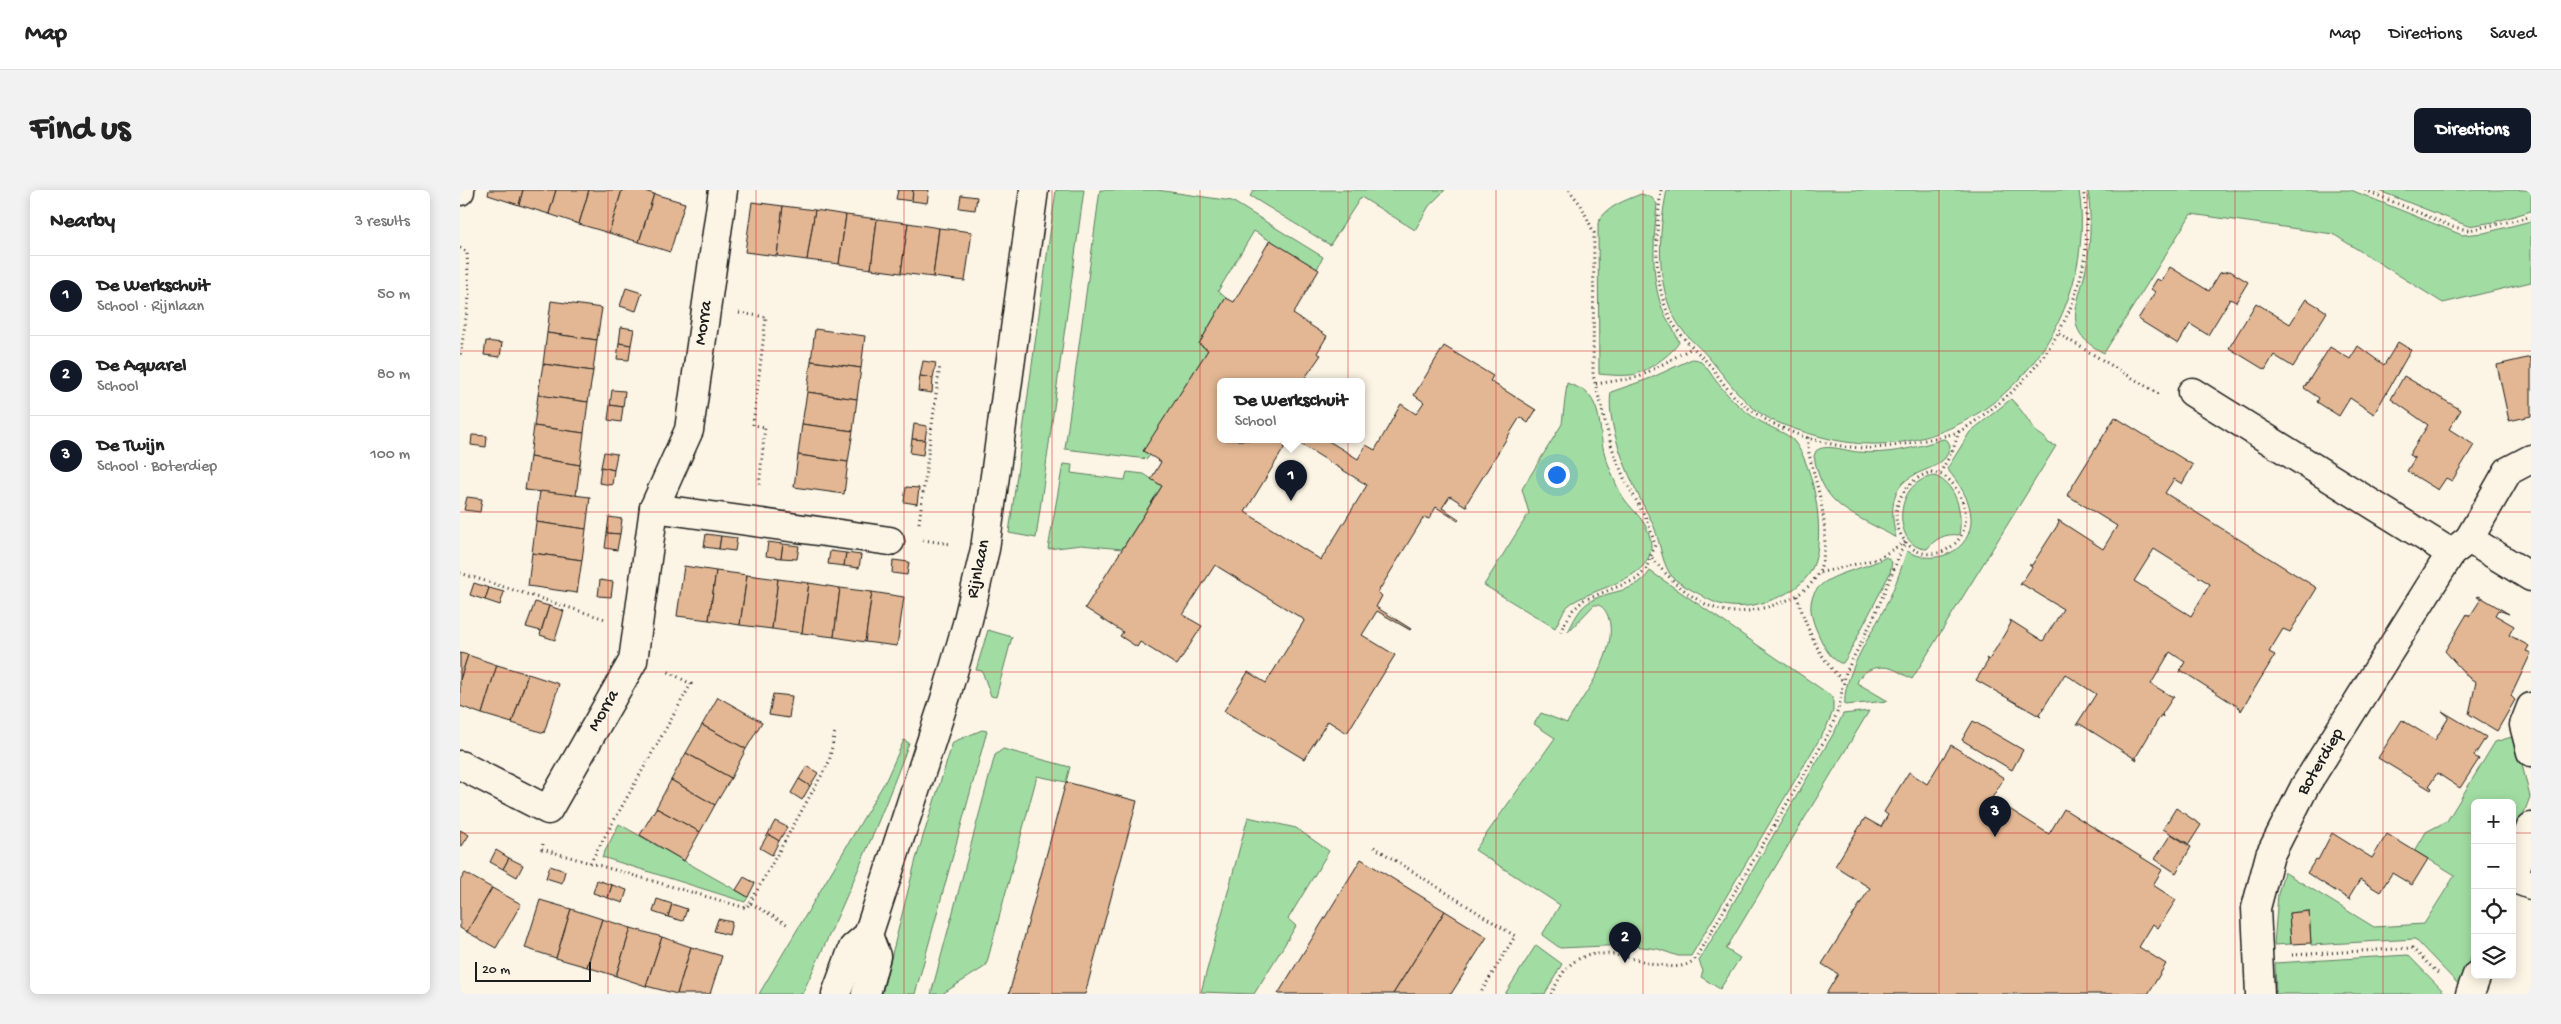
<!DOCTYPE html>
<html lang="en">
<head>
<meta charset="utf-8">
<style>
  :root { --surface:#fff; --page:#f2f2f2; --text:#222; --muted:#767676; --line:#e0e0e0; --accent:#111827 }
  body { margin:0; font-family:"Gochi Hand",sans-serif; background:var(--page); color:var(--text) }
  .controls { position:absolute; right:15px; bottom:15px; display:grid; overflow:hidden; border-radius:8px; box-shadow:0 2px 12px #0003 }
  .controls button { width:45px; height:45px; display:grid; place-items:center; padding:0; border:0; border-bottom:1px solid var(--line); background:var(--surface); color:var(--text); font:25px sans-serif }
  .scale { position:absolute; left:15px; bottom:12px; width:116px; box-sizing:border-box; padding-left:5px; border:2px solid #1c1c1c; border-top:0; font-size:14px; line-height:18px; white-space:nowrap; color:#1c1c1c; -webkit-text-stroke:4px #fcf5e5; paint-order:stroke }
  .you { position:absolute; left:1096px; top:284px; width:18px; height:18px; margin:-12px; border:4px solid #fff; border-radius:50%; background:#1a73e8; box-shadow:0 0 0 8px #1a73e833 }
  .badge { display:grid; place-items:center; width:32px; height:32px; border-radius:50%; background:var(--accent); color:#fff; font-size:16px; font-weight:700 }
  .pin { position:absolute; translate:-50% -41px; filter:drop-shadow(0 1px 2px #0008) }
  .pin::after { content:''; position:absolute; top:26px; width:18px; height:15px; background:inherit; clip-path:polygon(0 0,100% 0,50% 100%) }
  .popup { position:absolute; left:757px; top:188px; width:148px; height:65px; box-sizing:border-box; display:grid; place-content:center; border-radius:8px; background:var(--surface); filter:drop-shadow(0 1px 4px #0005); font-size:16px; white-space:nowrap; color:var(--muted) }
  .popup b { font-size:19px; color:var(--text) }
  .popup::after { content:''; position:absolute; left:50%; top:100%; margin-left:-10px; border:10px solid transparent; border-top-color:var(--surface) }
  .list { margin:0; padding:0; list-style:none }
  h2 { display:flex; justify-content:space-between; align-items:center; height:65px; margin:0; padding:0 20px; font-size:21px }
  h2 small { font-size:16px; font-weight:400; color:var(--muted) }
  .list li { display:grid; grid-template-columns:32px 1fr auto; gap:15px; align-items:center; box-sizing:border-box; height:80px; padding:0 20px; border-top:1px solid var(--line) }
  .list b { display:block; font-size:19px; white-space:nowrap }
  .list p { margin:0; font-size:16px; white-space:nowrap; color:var(--muted) }
  .list em { font-size:16px; font-style:normal; color:var(--muted) }
  .icon { flex:none; width:28px; height:28px; fill:none; stroke:currentColor; stroke-width:2; stroke-linecap:round; stroke-linejoin:round }
  .map { position:relative; flex:none; width:2071px; height:804px; overflow:hidden; border-radius:8px }
  header { display:flex; align-items:center; gap:30px; box-sizing:border-box; height:70px; padding:0 25px; background:var(--surface); border-bottom:1px solid var(--line) }
  header strong { font-size:24px }
  nav { display:flex; gap:28px; margin-inline-start:auto; font-size:18px }
  .intro { display:flex; align-items:center; justify-content:space-between; box-sizing:border-box; height:120px; padding:0 30px }
  h1 { margin:0; font-size:35px }
  .button { padding:12px 22px; border-radius:8px; background:var(--accent); color:#fff; font-size:18px; font-weight:700 }
  main { display:flex; gap:30px; padding:0 30px }
  aside { flex:1; background:var(--surface); border-radius:8px; box-shadow:0 2px 12px #0003 }
  .map>svg:first-child { display:block }
  .green { fill:#a1dda3; stroke:#5e7c60 }
  .building { fill:#e3b793; stroke:#1c1c1c; fill-rule:evenodd }
  .lines { fill:none; stroke-linecap:round; stroke-linejoin:round }
  .minor-casing { stroke:#1c1c1c; stroke-width:31 }
  .path { stroke:#1c1c1c; stroke-width:3; stroke-dasharray:1 4; stroke-linecap:butt }
  .minor { stroke:#fcf5e5; stroke-width:28 }
  .grid { fill:none; stroke:#d62828; stroke-width:1; stroke-opacity:0.55 }
  .labels { text-anchor:middle; dominant-baseline:central; stroke-width:4; stroke-linejoin:round; paint-order:stroke }
  .street-label { font-size:18px; fill:#1c1c1c; stroke:#fcf5e5 }
</style>
</head>
<body>
<header>
<strong>Map</strong>
<nav><a>Map</a><a>Directions</a><a>Saved</a></nav>
</header>
<div class="intro"><h1>Find us</h1><a class="button">Directions</a></div>
<main>
<aside>
<h2>Nearby<small>3 results</small></h2>
<ul class="list">
<li><span class="badge">1</span><div><b>De Werkschuit</b><p>School · Rijnlaan</p></div><em>50 m</em></li>
<li><span class="badge">2</span><div><b>De Aquarel</b><p>School</p></div><em>80 m</em></li>
<li><span class="badge">3</span><div><b>De Twijn</b><p>School · Boterdiep</p></div><em>100 m</em></li>
</ul>
</aside>
<div class="map">
<svg width="2071" height="804" viewBox="0 0 2071 804">
  <rect width="100%" height="100%" fill="#fcf5e5"/>
  <filter id="ink" filterUnits="userSpaceOnUse"><feTurbulence type="fractalNoise" baseFrequency=".02" numOctaves="2"/><feDisplacementMap in="SourceGraphic" scale="10" xChannelSelector="R" yChannelSelector="G"/><feConvolveMatrix kernelMatrix="1 2 1 2 8 2 1 2 1" color-interpolation-filters="sRGB"/></filter>
  <g filter="url(#ink)">
    <g class="green">
      <path d="M596 0H624L576 348 549 343Z"/>
      <path d="M640 0H697L772 11 863 67 857 79 794 41 758 101 766 108 739 154 748 160 684 261 690 265 687 269 605 259Z"/>
      <path d="M794 0H985L969 16 955 40 901 7 870 55 790 6Z"/>
      <path d="M1207 0H1619C1641 148 1509 290 1358 246 1336 240 1310 232 1292 217 1276 203 1264 186 1250 169 1242 159 1232 152 1224 142 1194 106 1198 43 1207 0Z"/>
      <path d="M1628 0H1891L2002 45 2024 43 2071 31V92L1983 113 1873 44 1731 24 1644 163C1597 139 1621 112 1627 73 1631 49 1631 24 1628 0Z"/>
      <path d="M1917 0H2071V21L2034 32 2008 36Z"/>
      <path d="M1181 4 1191 7 1197 14C1194 48 1190 85 1202 118 1206 130 1215 140 1219 152 1214 163 1184 184 1171 185 1161 186 1149 185 1139 184L1138 33C1145 17 1166 10 1181 4Z"/>
      <path d="M1232 169C1236 169 1240 170 1242 173 1248 178 1252 186 1256 191 1270 209 1287 225 1307 235 1316 240 1326 243 1333 250 1355 275 1369 355 1349 384 1339 399 1320 408 1302 413 1280 419 1260 418 1241 405 1232 400 1215 392 1210 384 1200 368 1200 347 1191 330 1174 298 1145 239 1151 202L1191 188Z"/>
      <path d="M1107 193C1113 196 1122 198 1127 203 1144 221 1138 248 1146 268 1151 282 1157 299 1165 310 1174 322 1184 329 1189 344 1204 390 1133 396 1109 415 1103 420 1099 431 1095 438L1024 395 1069 323 1062 299 1102 234Z"/>
      <path d="M1551 209C1561 219 1566 227 1574 239 1578 245 1585 245 1588 253L1596 256 1452 489C1445 486 1438 480 1430 478 1417 475 1401 480 1397 493L1428 511 1385 515C1382 488 1410 446 1422 423 1433 403 1440 382 1447 361 1474 377 1513 362 1511 327 1510 309 1499 293 1487 279L1510 242Z"/>
      <path d="M1483 249 1487 250 1490 255C1486 294 1417 265 1436 348 1395 323 1363 320 1354 266L1356 261C1365 253 1386 261 1398 262 1426 265 1456 258 1483 249Z"/>
      <path d="M603 274 612 275 611 283 665 290 667 282 684 284 702 296 662 359 621 355 588 359Z"/>
      <path d="M1475 286C1497 295 1503 323 1499 345 1485 343 1475 349 1467 359 1433 359 1431 291 1475 286Z"/>
      <path d="M1426 367 1432 372 1430 383 1387 467 1383 473H1380C1367 466 1362 452 1356 439 1333 383 1393 386 1426 367Z"/>
      <path d="M1190 381 1373 507V521L1366 538 1231 766H1218L1198 759 1166 755 1100 758 1082 745 1100 715 1015 660 1095 548 1074 534 1081 523 1107 533C1124 504 1160 461 1148 426 1145 419 1141 414 1134 415L1108 442C1112 434 1116 425 1122 418 1142 397 1172 408 1190 381Z"/>
      <path d="M528 440 552 447 536 507 531 506 522 481 516 480Z"/>
      <path d="M1409 521 1266 759 1280 768 1260 799 1241 787 1243 781 1239 771 1375 541 1383 524Z"/>
      <path d="M522 540 527 541 455 804H422L456 669 493 552Z"/>
      <path d="M2055 546 2070 607 2052 655V613H2015V757L2000 796 1955 749 1851 755 1849 721 1829 723 1831 754 1814 755 1818 704 1824 682 1914 737 1964 734 1995 685 1955 661 1966 642 1987 631 2035 552Z"/>
      <path d="M444 550 449 553C417 639 381 721 342 804H299L426 590Z"/>
      <path d="M543 559 610 577 606 592 577 586 526 776 482 804H471L535 565Z"/>
      <path d="M788 627 836 638 869 661 828 729 836 736 794 804 741 802Z"/>
      <path d="M159 634 288 707 285 712 142 667Z"/>
      <path d="M1076 755 1102 774 1085 804H1045Z"/>
      <path d="M1948 765 1986 804H1816L1815 773Z"/>
    </g>
    <g class="building">
      <path d="M29 0H63L59 15 28 5Z"/>
      <path d="M63 0H96L89 24 59 15Z"/>
      <path d="M96 0H129L119 34 89 24Z"/>
      <path d="M129 0H162L149 43 119 34Z"/>
      <path d="M162 0H181L194 4 179 52 149 43Z"/>
      <path d="M438 0H453L452 11 436 9Z"/>
      <path d="M453 0H469L467 13 452 11Z"/>
      <path d="M194 4 225 13 210 62 179 52Z"/>
      <path d="M501 5 517 7 515 20 499 18Z"/>
      <path d="M292 12 323 16 317 66 285 62Z"/>
      <path d="M323 16 355 20 347 70 317 66Z"/>
      <path d="M355 20 386 25 379 74 347 70Z"/>
      <path d="M386 25 417 29 411 79 379 74Z"/>
      <path d="M417 29 448 33 441 83 411 79Z"/>
      <path d="M448 33 479 38 473 87 441 83Z"/>
      <path d="M479 38 512 42 505 91 473 87Z"/>
      <path d="M810 50 859 80 833 124 867 146 857 163 861 165 842 192H761V250H829L785 322 861 370 907 295 834 250H867L898 269 906 255 915 260 941 214 956 224 964 212 954 205 984 156 1033 186 1030 191 1076 220 1068 233 1060 227 1006 314 1007 317 990 306 982 318 999 329 998 331 976 317 969 329 964 327 918 402 922 406 916 417 951 439 950 440 917 421 902 445 935 465 887 543 868 531 844 569 764 521 788 482 806 493 844 431 843 429 755 375 723 425 742 436 717 475 680 452 677 457 660 446 663 442 625 418 702 296 691 289 701 272 683 261 748 160 739 154 765 109 766 108 774 112Z"/>
      <path d="M1710 77 1749 101 1760 83 1770 81 1788 92 1776 112 1770 109 1748 145 1730 134 1718 154 1678 129 1695 102 1691 99 1697 89 1701 91Z"/>
      <path d="M166 98 182 103 176 121 160 116Z"/>
      <path d="M1846 109 1867 122 1833 177 1814 165 1805 180 1769 158 1796 113 1830 134Z"/>
      <path d="M91 111 142 118 137 150 87 143Z"/>
      <path d="M161 137 174 139 171 155 159 153Z"/>
      <path d="M355 139 405 146 401 178 351 171Z"/>
      <path d="M87 143 137 150 133 181 83 174Z"/>
      <path d="M26 151 42 153 40 167 24 165Z"/>
      <path d="M1938 152 1951 160 1914 224 1890 208 1879 226 1857 212 1859 208 1844 198 1870 157 1890 169 1898 156 1924 175Z"/>
      <path d="M159 153 171 155 169 170 157 169Z"/>
      <path d="M2071 167V226L2049 231 2037 175Z"/>
      <path d="M351 171 401 178 397 209 347 202Z"/>
      <path d="M463 171 476 173 473 188 460 186Z"/>
      <path d="M83 174 133 181 128 212 78 205Z"/>
      <path d="M460 186 473 188 472 203 458 201Z"/>
      <path d="M1944 186 2001 220 1989 239 2014 255 1992 291 1986 288 1978 300 1947 281 1955 268 1949 265 1968 235 1931 209Z"/>
      <path d="M152 200 165 201 163 217 150 215Z"/>
      <path d="M347 202 397 209 393 241 342 234Z"/>
      <path d="M78 205 128 212 124 243 74 236Z"/>
      <path d="M150 215 163 217 161 232 148 230Z"/>
      <path d="M1655 227 1733 275 1722 294 1714 289 1705 303 1857 398 1830 442 1823 439 1809 462 1815 465 1781 521 1780 518 1722 481 1719 482 1725 472 1710 462 1691 494 1711 506H1714L1702 524 1703 527 1701 525 1676 567 1677 570 1620 534H1617L1636 504 1605 484 1579 525 1581 527 1516 490 1528 471 1526 468 1529 470 1551 433 1550 430 1583 451 1603 419 1562 394 1560 395 1572 377 1569 375H1572L1599 333 1598 330 1643 359 1657 336 1607 305ZM1694 359 1750 394 1731 426 1674 391Z"/>
      <path d="M342 234 393 241 388 272 338 265Z"/>
      <path d="M454 234 467 236 465 250 452 249Z"/>
      <path d="M74 236 124 243 120 275 70 267Z"/>
      <path d="M12 245 27 246 26 257 11 255Z"/>
      <path d="M452 249 465 250 463 265 450 263Z"/>
      <path d="M144 262 157 264 154 280 141 277Z"/>
      <path d="M338 265 388 272 384 304 334 297Z"/>
      <path d="M70 267 120 275 116 306 65 300Z"/>
      <path d="M141 277 154 280 152 295 139 293Z"/>
      <path d="M446 297 459 298 457 314 444 312Z"/>
      <path d="M80 301 130 307 126 339 76 332Z"/>
      <path d="M7 307 22 309 20 322 4 320Z"/>
      <path d="M149 327 162 329 160 344 147 343Z"/>
      <path d="M76 332 126 339 122 370 72 363Z"/>
      <path d="M147 343 160 344 157 360 145 358Z"/>
      <path d="M246 344 261 346 259 359 244 357Z"/>
      <path d="M261 346 277 348 275 361 259 359Z"/>
      <path d="M308 352 323 354 321 368 306 366Z"/>
      <path d="M323 354 339 356 337 369 321 368Z"/>
      <path d="M370 361 386 363 384 376 368 374Z"/>
      <path d="M72 363 122 370 117 403 68 396Z"/>
      <path d="M386 363 401 365 399 378 384 376Z"/>
      <path d="M433 370 449 372 447 385 432 383Z"/>
      <path d="M224 376 256 381 249 430 217 426Z"/>
      <path d="M256 381 287 385 280 435 249 430Z"/>
      <path d="M287 385 318 389 312 439 280 435Z"/>
      <path d="M318 389 349 393 342 443 312 439Z"/>
      <path d="M140 390 153 392 151 407 138 406Z"/>
      <path d="M14 393 29 398 25 410 10 405Z"/>
      <path d="M349 393 380 398 374 447 342 443Z"/>
      <path d="M29 398 44 402 40 415 25 410Z"/>
      <path d="M380 398 412 402 405 452 374 447Z"/>
      <path d="M412 402 444 407 437 456 405 452Z"/>
      <path d="M2019 406 2049 424 2038 420 2035 425 2054 436 2049 445 2069 456 2066 461 2071 463 2051 506 2055 510 2037 541 2009 524 2016 492 2008 487 1985 461 2007 424 2010 426 2021 409 2017 407Z"/>
      <path d="M75 412 89 416 81 441 66 437Z"/>
      <path d="M89 416 104 421 95 450 80 445Z"/>
      <path d="M0 463 8 465 0 490Z"/>
      <path d="M8 465 37 475 22 524 0 516V490Z"/>
      <path d="M37 475 68 484 52 533 22 524Z"/>
      <path d="M68 484 99 494 84 543 52 533Z"/>
      <path d="M313 504 332 506 329 528 309 525Z"/>
      <path d="M258 507 302 532 286 559 242 535Z"/>
      <path d="M1982 521 2026 547 2014 566 2019 569 2000 598 1977 583 1969 596 1972 598 1971 600 1918 568 1942 530 1975 550 1989 527Z"/>
      <path d="M1513 531 1563 560 1552 580 1502 550Z"/>
      <path d="M242 535 286 559 271 588 226 563Z"/>
      <path d="M1491 555 1544 588 1532 608 1589 644 1604 619 1702 680 1693 695 1716 710 1698 738 1693 734 1679 757 1706 774 1688 804H1366L1378 784 1362 774 1410 698 1375 676 1405 628 1421 637 1428 625 1424 622 1449 582 1467 594Z"/>
      <path d="M226 563 271 588 255 615 211 590Z"/>
      <path d="M347 576 358 583 350 596 339 589Z"/>
      <path d="M339 589 350 596 342 610 331 603Z"/>
      <path d="M211 590 255 615 240 642 196 618Z"/>
      <path d="M606 592 677 611 625 804H549Z"/>
      <path d="M196 618 240 642 224 671 180 645Z"/>
      <path d="M1716 618 1741 635 1729 654 1703 639Z"/>
      <path d="M315 631 327 637 319 651 308 644Z"/>
      <path d="M0 640 9 645 2 656 0 655Z"/>
      <path d="M1872 643 1912 668 1927 644 1968 669 1952 695 1932 683 1920 702 1900 690 1889 708 1890 710 1847 683 1856 669 1858 670Z"/>
      <path d="M308 644 319 651 312 665 300 658Z"/>
      <path d="M1711 644 1731 657 1716 683 1695 669Z"/>
      <path d="M36 660 49 668 43 679 30 672Z"/>
      <path d="M49 668 63 675 57 687 43 679Z"/>
      <path d="M901 669 985 721 933 804H818Z"/>
      <path d="M90 676 105 681 102 693 86 688Z"/>
      <path d="M5 683 32 698 7 742 0 738V691Z"/>
      <path d="M284 687 295 693 288 707 276 700Z"/>
      <path d="M137 690 152 695 148 708 133 703Z"/>
      <path d="M152 695 167 700 163 713 148 708Z"/>
      <path d="M32 698 61 714 36 758 7 742Z"/>
      <path d="M197 709 212 714 208 727 193 722Z"/>
      <path d="M80 710 111 719 96 768 65 758Z"/>
      <path d="M212 714 227 719 223 731 208 727Z"/>
      <path d="M111 719 142 729 127 777 96 768Z"/>
      <path d="M985 721 1027 747 991 804H933Z"/>
      <path d="M1849 721 1851 753 1831 754 1829 723Z"/>
      <path d="M142 729 171 738 156 786 127 777Z"/>
      <path d="M258 729 272 732 269 745 254 741Z"/>
      <path d="M171 738 202 747 186 796 156 786Z"/>
      <path d="M202 747 231 757 217 804 186 796Z"/>
      <path d="M231 757 262 766 250 804H217Z"/>
    </g>
    <g class="lines">
      <defs>
        <g id="minor">
          <path d="M0 1V0"/>
          <path d="M1732 202 1991 363"/>
          <path d="M2071 269 2048 281 2009 349 2071 387"/>
          <path d="M194 318 430 351"/>
          <path d="M2071 517 2064 535 2071 562"/>
          <path d="M0 575 88 620 173 471 194 318 229 240 263 0"/>
          <path d="M2071 637 2052 688 2071 695"/>
          <path d="M376 804 393 758 408 745 486 506 507 434 525 359 574 0"/>
          <path d="M406 804 416 766 408 745"/>
          <path d="M1800 804 1796 718 1810 665 1845 596 1991 363 2009 349"/>
          <path d="M2010 804 2017 785"/>
        </g>
      </defs>
      <use href="#minor" class="minor-casing"/>
      <g class="path">
        <path d="M1201 0C1196 40 1192 91 1210 128 1219 146 1234 158 1247 172 1259 186 1268 203 1284 215 1317 241 1367 258 1408 258 1426 258 1444 254 1461 251 1473 248 1487 246 1498 242 1509 237 1520 227 1530 220 1597 171 1640 84 1623 0"/>
        <path d="M1905 0 1993 37 2009 40 2071 27"/>
        <path d="M0 58 7 62 9 107 0 168"/>
        <path d="M279 123 306 127 293 235 305 237 299 297"/>
        <path d="M1599 144 1699 204"/>
        <path d="M1136 194 1179 187 1232 158"/>
        <path d="M1471 282C1484 284 1490 289 1497 300 1529 353 1463 387 1441 345 1427 318 1445 290 1471 282Z"/>
        <path d="M1480 283 1493 260 1499 241"/>
        <path d="M459 333 480 175"/>
        <path d="M463 350 491 354"/>
        <path d="M1192 368C1208 388 1236 414 1261 420 1276 424 1289 421 1303 418 1331 411 1357 400 1363 368 1368 342 1362 313 1355 288 1352 274 1347 263 1348 247"/>
        <path d="M0 383 145 429"/>
        <path d="M1337 406C1347 439 1358 467 1383 491"/>
        <path d="M1100 442 1113 420 1124 410 1177 389 1186 379 1195 355 1188 332 1164 288 1151 255 1133 185 1134 43 1121 15 1109 0"/>
        <path d="M83 654 82 659 286 718 290 713 330 736"/>
        <path d="M914 657 1055 746 1020 804"/>
        <path d="M130 673 231 494 205 480"/>
        <path d="M290 713 369 572 375 541"/>
        <path d="M1832 765 1952 758 1980 785"/>
        <path d="M1091 804C1096 796 1100 785 1107 778 1143 739 1208 796 1235 769L1370 541 1378 520 1386 482 1414 427 1445 352 1417 369 1359 383"/>
      </g>
      <use href="#minor" class="minor"/>
    </g>
  </g>
  <path class="grid" d="M148 0V804M296 0V804M444 0V804M592 0V804M740 0V804M888 0V804M1036 0V804M1183 0V804M1331 0V804M1479 0V804M1627 0V804M1775 0V804M1923 0V804M0 161H2071M0 322H2071M0 482H2071M0 643H2015M2052 643H2071"/>
  <g class="labels">
    <g class="street-label">
      <text transform="translate(244 133) rotate(-82)">Morra</text>
      <text transform="translate(519 379) rotate(-78)">Rijnlaan</text>
      <text transform="translate(144 521) rotate(-60)">Morra</text>
      <text transform="translate(1861 572) rotate(-59)">Boterdiep</text>
    </g>
  </g>
</svg>
<div class="controls">
<button>+</button>
<button>−</button>
<button><svg class="icon" aria-label="locate" viewBox="0 0 24 24"><circle cx="12" cy="12" r="6"/><path d="M12 2v4M12 18v4M2 12h4M18 12h4"/></svg></button>
<button><svg class="icon" aria-label="layers" viewBox="0 0 24 24"><path d="M12 4l9 5-9 5-9-5zM3 14l9 5 9-5"/></svg></button>
</div>
<div class="scale">20 m</div>
<div class="you"></div>
<div class="pin badge" style="left:831px;top:311px">1</div>
<div class="popup"><b>De Werkschuit</b>School</div>
<div class="pin badge" style="left:1165px;top:773px">2</div>
<div class="pin badge" style="left:1535px;top:647px">3</div>
</div>
</main>
</body>
</html>
